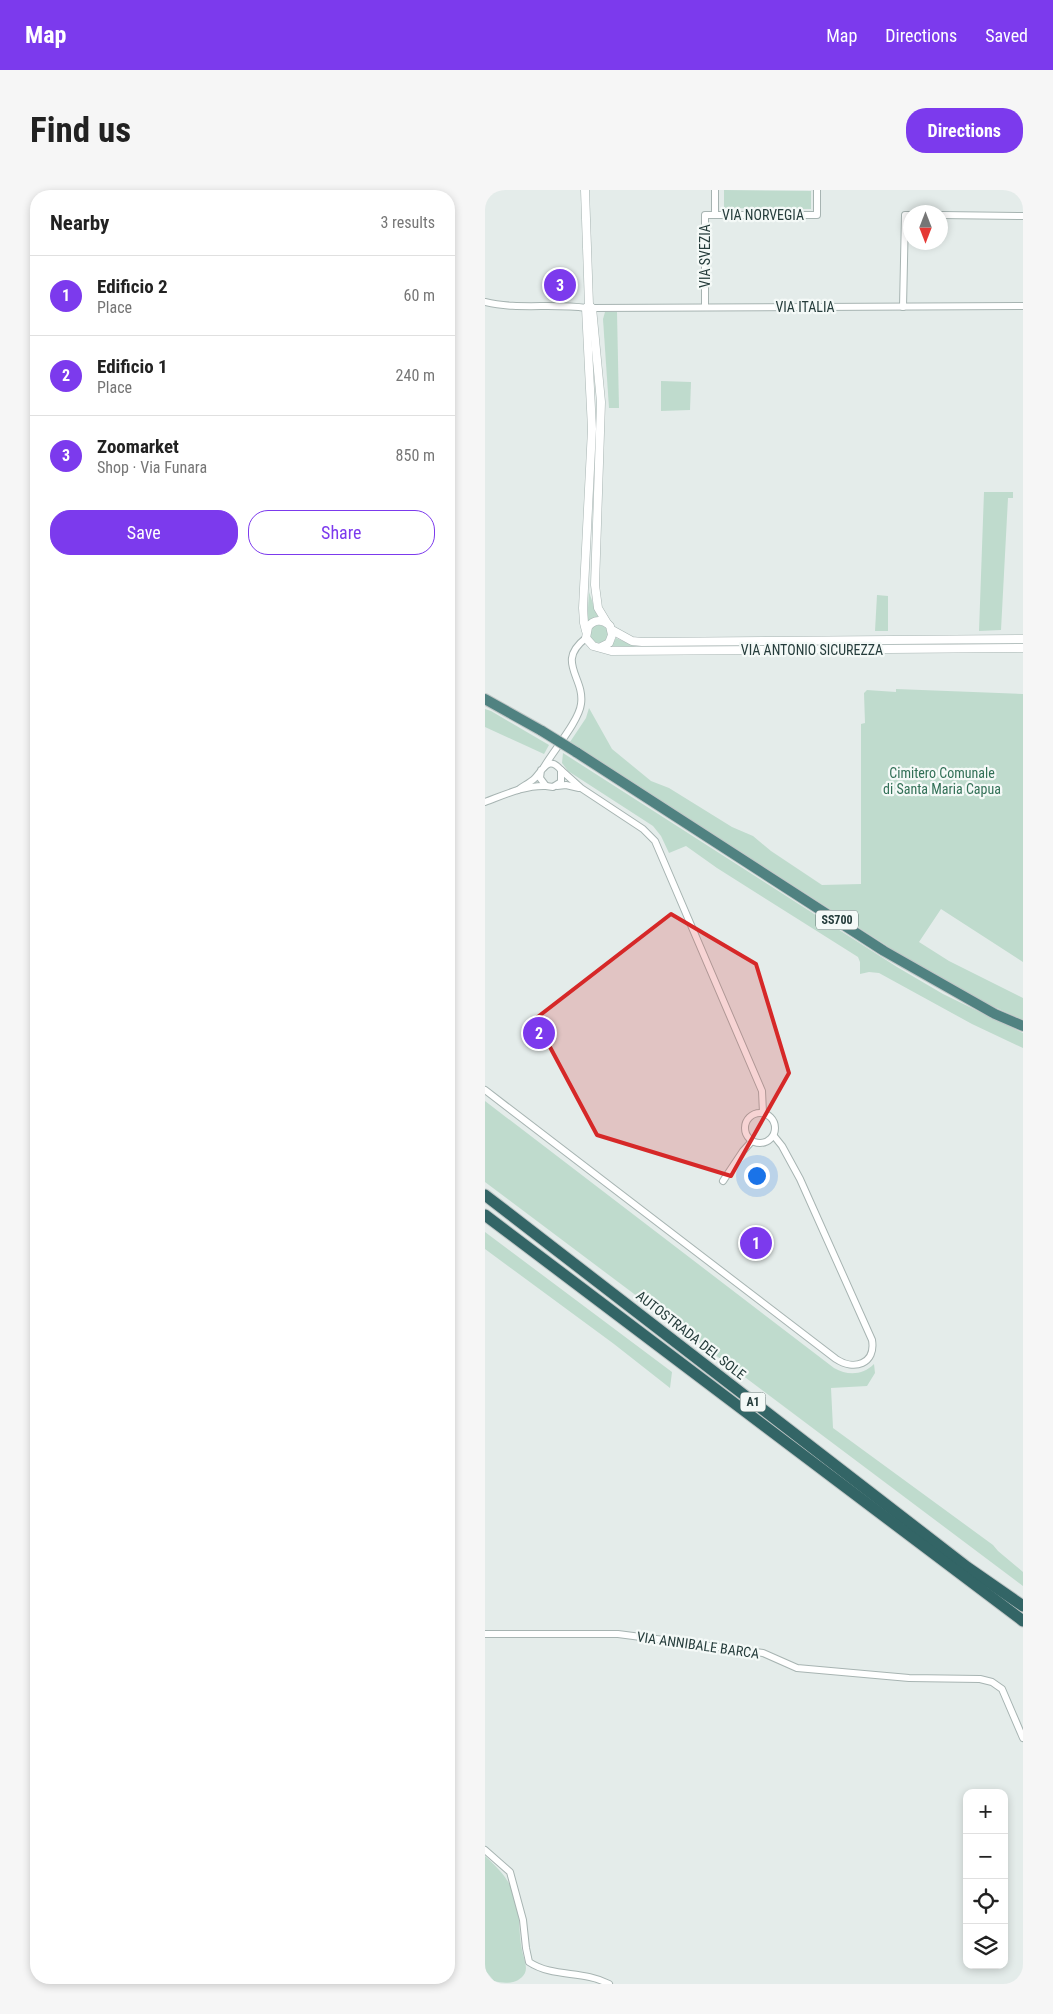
<!DOCTYPE html>
<html lang="en">
<head>
<meta charset="utf-8">
<style>
  :root { --surface:#fff; --page:#f6f6f6; --text:#222; --muted:#767676; --line:#e0e0e0; --accent:#7c3aed }
  body { margin:0; font-family:"Roboto Condensed",sans-serif; background:var(--page); color:var(--text) }
  .controls { position:absolute; right:15px; bottom:15px; display:grid; overflow:hidden; border-radius:10px; box-shadow:0 2px 8px #0003 }
  .controls button { width:45px; height:45px; display:grid; place-items:center; padding:0; border:0; border-bottom:1px solid var(--line); background:var(--surface); color:var(--text); font:25px sans-serif }
  .compass { position:absolute; left:418px; top:15px; width:45px; height:45px; border-radius:50%; background:var(--surface); box-shadow:0 2px 8px #0003; rotate:180deg }
  .you { position:absolute; left:271px; top:985px; width:18px; height:18px; margin:-12px; border:4px solid #fff; border-radius:50%; background:#1a73e8; box-shadow:0 0 0 8px #1a73e833 }
  .badge { display:grid; place-items:center; width:32px; height:32px; border-radius:50%; background:var(--accent); color:#fff; font-size:16px; font-weight:700 }
  .pin { position:absolute; translate:-50% -50%; border:2px solid #fff; box-shadow:0 1px 5px #0006 }
  .list { margin:0; padding:0; list-style:none }
  h2 { display:flex; justify-content:space-between; align-items:center; height:65px; margin:0; padding:0 20px; font-size:21px }
  h2 small { font-size:16px; font-weight:400; color:var(--muted) }
  .list li { display:grid; grid-template-columns:32px 1fr auto; gap:15px; align-items:center; box-sizing:border-box; height:80px; padding:0 20px; border-top:1px solid var(--line) }
  .list b { display:block; font-size:19px; white-space:nowrap }
  .list p { margin:0; font-size:16px; white-space:nowrap; color:var(--muted) }
  .list em { font-size:16px; font-style:normal; color:var(--muted) }
  .actions { display:flex; gap:10px; padding:15px 20px }
  .actions a { flex:1; padding:11px 0; border:1px solid var(--accent); border-radius:20px; text-align:center; font-size:18px; color:var(--accent) }
  .actions .main { background:var(--accent); color:#fff }
  .icon { flex:none; width:28px; height:28px; fill:none; stroke:currentColor; stroke-width:2; stroke-linecap:round; stroke-linejoin:round }
  .map { position:relative; flex:none; width:538px; height:1794px; overflow:hidden; border-radius:20px }
  header { display:flex; align-items:center; gap:30px; box-sizing:border-box; height:70px; padding:0 25px; background:var(--accent); color:#fff }
  header strong { font-size:24px }
  nav { display:flex; gap:28px; margin-inline-start:auto; font-size:18px }
  .intro { display:flex; align-items:center; justify-content:space-between; box-sizing:border-box; height:120px; padding:0 30px }
  h1 { margin:0; font-size:35px }
  .button { padding:12px 22px; border-radius:20px; background:var(--accent); color:#fff; font-size:18px; font-weight:700 }
  main { display:flex; gap:30px; padding:0 30px }
  aside { flex:1; background:var(--surface); border-radius:20px; box-shadow:0 2px 8px #0003 }
  .map>svg:first-child { display:block }
  .green { fill:#bfdbcd }
  .lines { fill:none; stroke-linecap:round; stroke-linejoin:round }
  .minor-casing { stroke:#a7b4b2; stroke-width:8 }
  .tertiary-casing { stroke:#a7b4b2; stroke-width:9 }
  .trunk-casing { stroke:#c2c8c8; stroke-width:12 }
  .motorway-casing { stroke:#c2c8c8; stroke-width:13 }
  .minor { stroke:#fff; stroke-width:6 }
  .tertiary { stroke:#fff; stroke-width:8 }
  .trunk { stroke:#508281; stroke-width:10 }
  .motorway { stroke:#336566; stroke-width:11 }
  .trunk-bridge-casing { stroke:#c2c8c8; stroke-width:12; stroke-linecap:butt }
  .trunk-bridge { stroke:#508281; stroke-width:10 }
  .marked { fill:#d62828; fill-opacity:0.2; stroke:#d62828; stroke-width:4; stroke-linejoin:round }
  .labels { text-anchor:middle; dominant-baseline:central; stroke-width:4.5; stroke-linejoin:round; paint-order:stroke }
  .shield { fill:#f4f9f7; stroke:#637573; stroke-width:1 }
  .shield-label { font-size:12px; font-weight:bold; fill:#253c3b }
  .street-label { font-size:14px; fill:#253c3b; stroke:#f4f9f7 }
  .park-label { font-size:14px; fill:#327057; stroke:#f4f9f7 }
</style>
</head>
<body>
<header>
<strong>Map</strong>
<nav><a>Map</a><a>Directions</a><a>Saved</a></nav>
</header>
<div class="intro"><h1>Find us</h1><a class="button">Directions</a></div>
<main>
<aside>
<h2>Nearby<small>3 results</small></h2>
<ul class="list">
<li><span class="badge">1</span><div><b>Edificio 2</b><p>Place</p></div><em>60 m</em></li>
<li><span class="badge">2</span><div><b>Edificio 1</b><p>Place</p></div><em>240 m</em></li>
<li><span class="badge">3</span><div><b>Zoomarket</b><p>Shop · Via Funara</p></div><em>850 m</em></li>
</ul>
<div class="actions"><a class="main">Save</a><a>Share</a></div>
</aside>
<div class="map">
<svg width="538" height="1794" viewBox="0 0 538 1794">
  <rect width="100%" height="100%" fill="#e4ecea"/>
  <g class="green">
    <path d="M239 0 326 1V19L239 18Z"/>
    <path d="M120 122H132L134 218H124L118 129Z"/>
    <path d="M176 191 206 192 205 220 176 221Z"/>
    <path d="M499 302H528V308H523L516 440 494 441Z"/>
    <path d="M104 402 113 428 107 429 102 433Z"/>
    <path d="M392 405 403 406V441H390Z"/>
    <circle cx="114" cy="444" r="9"/>
    <path d="M131 448 151 457 126 456Z"/>
    <path d="M411 499 538 504V772L456 719 434 752 464 771 538 808V830L492 809 427 772 85 552 101 528 104 518 127 559 166 591 184 598 247 637 268 646 286 661 337 695 376 694V534L380 533 379 503 382 500 411 502Z"/>
    <path d="M0 519 6 521 64 555 59 564 0 537Z"/>
    <path d="M78 563 412 777 458 804 538 843V858L487 834 394 783 384 782 375 784V772L373 767 232 678 201 656 184 663 176 646 168 636 83 581 77 573Z"/>
    <path d="M0 911 349 1178C363 1186 378 1185 389 1174L390 1183 382 1196 346 1198 348 1238 508 1355 513 1361 538 1382V1396L0 992Z"/>
    <path d="M0 1042 187 1182 185 1198 129 1154 0 1059Z"/>
    <path d="M0 1666C11 1676 21 1686 27 1699 36 1717 33 1741 37 1760 38 1767 43 1776 40 1783 34 1794 20 1794 9 1791L0 1780Z"/>
  </g>
  <g class="lines">
    <defs>
      <g id="minor">
        <path d="M230 0V25"/>
        <path d="M456 25 538 26"/>
        <path d="M0 112C32 120 68 113 101 118"/>
        <path d="M220 117V25H332V0"/>
        <path d="M418 117 420 25H426"/>
        <path d="M107 118 538 116"/>
        <path d="M59 577C68 561 94 531 96 514 100 487 70 472 101 448"/>
        <path d="M76 580 96 598 158 639 170 651 277 901 278 923"/>
        <path d="M72 596 81 595 94 598"/>
        <path d="M33 600C38 596 45 593 50 588 58 580 63 565 76 580V592L68 597 61 596 55 588 56 580"/>
        <path d="M0 612C19 605 40 595 61 596"/>
        <path d="M0 900 351 1169C369 1181 391 1174 387 1150L315 989 297 956 289 946"/>
        <circle cx="275" cy="938" r="15"/>
        <path d="M238 991 258 961 267 951"/>
        <path d="M0 1444H133L278 1463 312 1478 424 1488 495 1489 507 1492 517 1499 538 1548"/>
        <path d="M0 1660 25 1682 38 1730 41 1758 44 1772C68 1788 98 1780 124 1794"/>
      </g>
      <g id="tertiary">
        <path d="M100 0 104 115"/>
        <path d="M104 115 107 118 116 212 110 395 113 418 122 433"/>
        <path d="M127 440 147 451 157 452 538 449"/>
        <path d="M101 441 99 433 98 418 107 239 101 118 104 115"/>
        <path d="M116 457 124 453 127 445 125 436C118 429 109 429 103 437L101 448 108 456 126 461 538 458"/>
      </g>
      <g id="trunk">
        <path d="M0 509 57 541"/>
        <path d="M91 562 399 761 510 824 538 836"/>
      </g>
      <g id="motorway">
        <path d="M0 1005 482 1377 538 1416"/>
        <path d="M0 1025 538 1431"/>
      </g>
    </defs>
    <use href="#minor" class="minor-casing"/>
    <use href="#tertiary" class="tertiary-casing"/>
    <use href="#trunk" class="trunk-casing"/>
    <use href="#motorway" class="motorway-casing"/>
    <use href="#minor" class="minor"/>
    <use href="#tertiary" class="tertiary"/>
    <use href="#trunk" class="trunk"/>
    <use href="#motorway" class="motorway"/>
    <defs>
      <path id="trunk-bridge" d="M57 541 91 562"/>
    </defs>
    <use href="#trunk-bridge" class="trunk-bridge-casing"/>
    <use href="#trunk-bridge" class="trunk-bridge"/>
  </g>
  <path class="marked" d="M186 724 271 774 304 883 246 986 112 945 50 829Z"/>
  <g class="labels">
    <g class="shield">
      <rect x="331" y="720.5" width="42" height="19" rx="4"/>
      <rect x="255.5" y="1202.5" width="25" height="19" rx="4"/>
    </g>
    <g class="shield-label">
      <text x="352" y="730">SS700</text>
      <text x="268" y="1212">A1</text>
    </g>
    <g class="street-label">
      <text x="278" y="25">VIA NORVEGIA</text>
      <text transform="translate(220 66) rotate(-90)">VIA SVEZIA</text>
      <text x="320" y="117">VIA ITALIA</text>
      <text x="327" y="460">VIA ANTONIO SICUREZZA</text>
      <text transform="translate(206 1145) rotate(38)">AUTOSTRADA DEL SOLE</text>
      <text transform="translate(213 1455) rotate(8)">VIA ANNIBALE BARCA</text>
    </g>
    <g class="park-label">
      <text x="457" y="583">Cimitero Comunale<tspan x="457" dy="16">di Santa Maria Capua</tspan></text>
    </g>
  </g>
</svg>
<div class="controls">
<button>+</button>
<button>−</button>
<button><svg class="icon" aria-label="locate" viewBox="0 0 24 24"><circle cx="12" cy="12" r="6"/><path d="M12 2v4M12 18v4M2 12h4M18 12h4"/></svg></button>
<button><svg class="icon" aria-label="layers" viewBox="0 0 24 24"><path d="M12 4l9 5-9 5-9-5zM3 14l9 5 9-5"/></svg></button>
</div>
<svg class="compass" viewBox="-18 -18 36 36"><path d="M0-13l5 13h-10z" fill="#e53935"/><path d="M0 13l5-13h-10z" fill="#767676"/></svg>
<div class="you"></div>
<div class="pin badge" style="left:271px;top:1053px">1</div>
<div class="pin badge" style="left:54px;top:843px">2</div>
<div class="pin badge" style="left:75px;top:95px">3</div>
</div>
</main>
</body>
</html>
